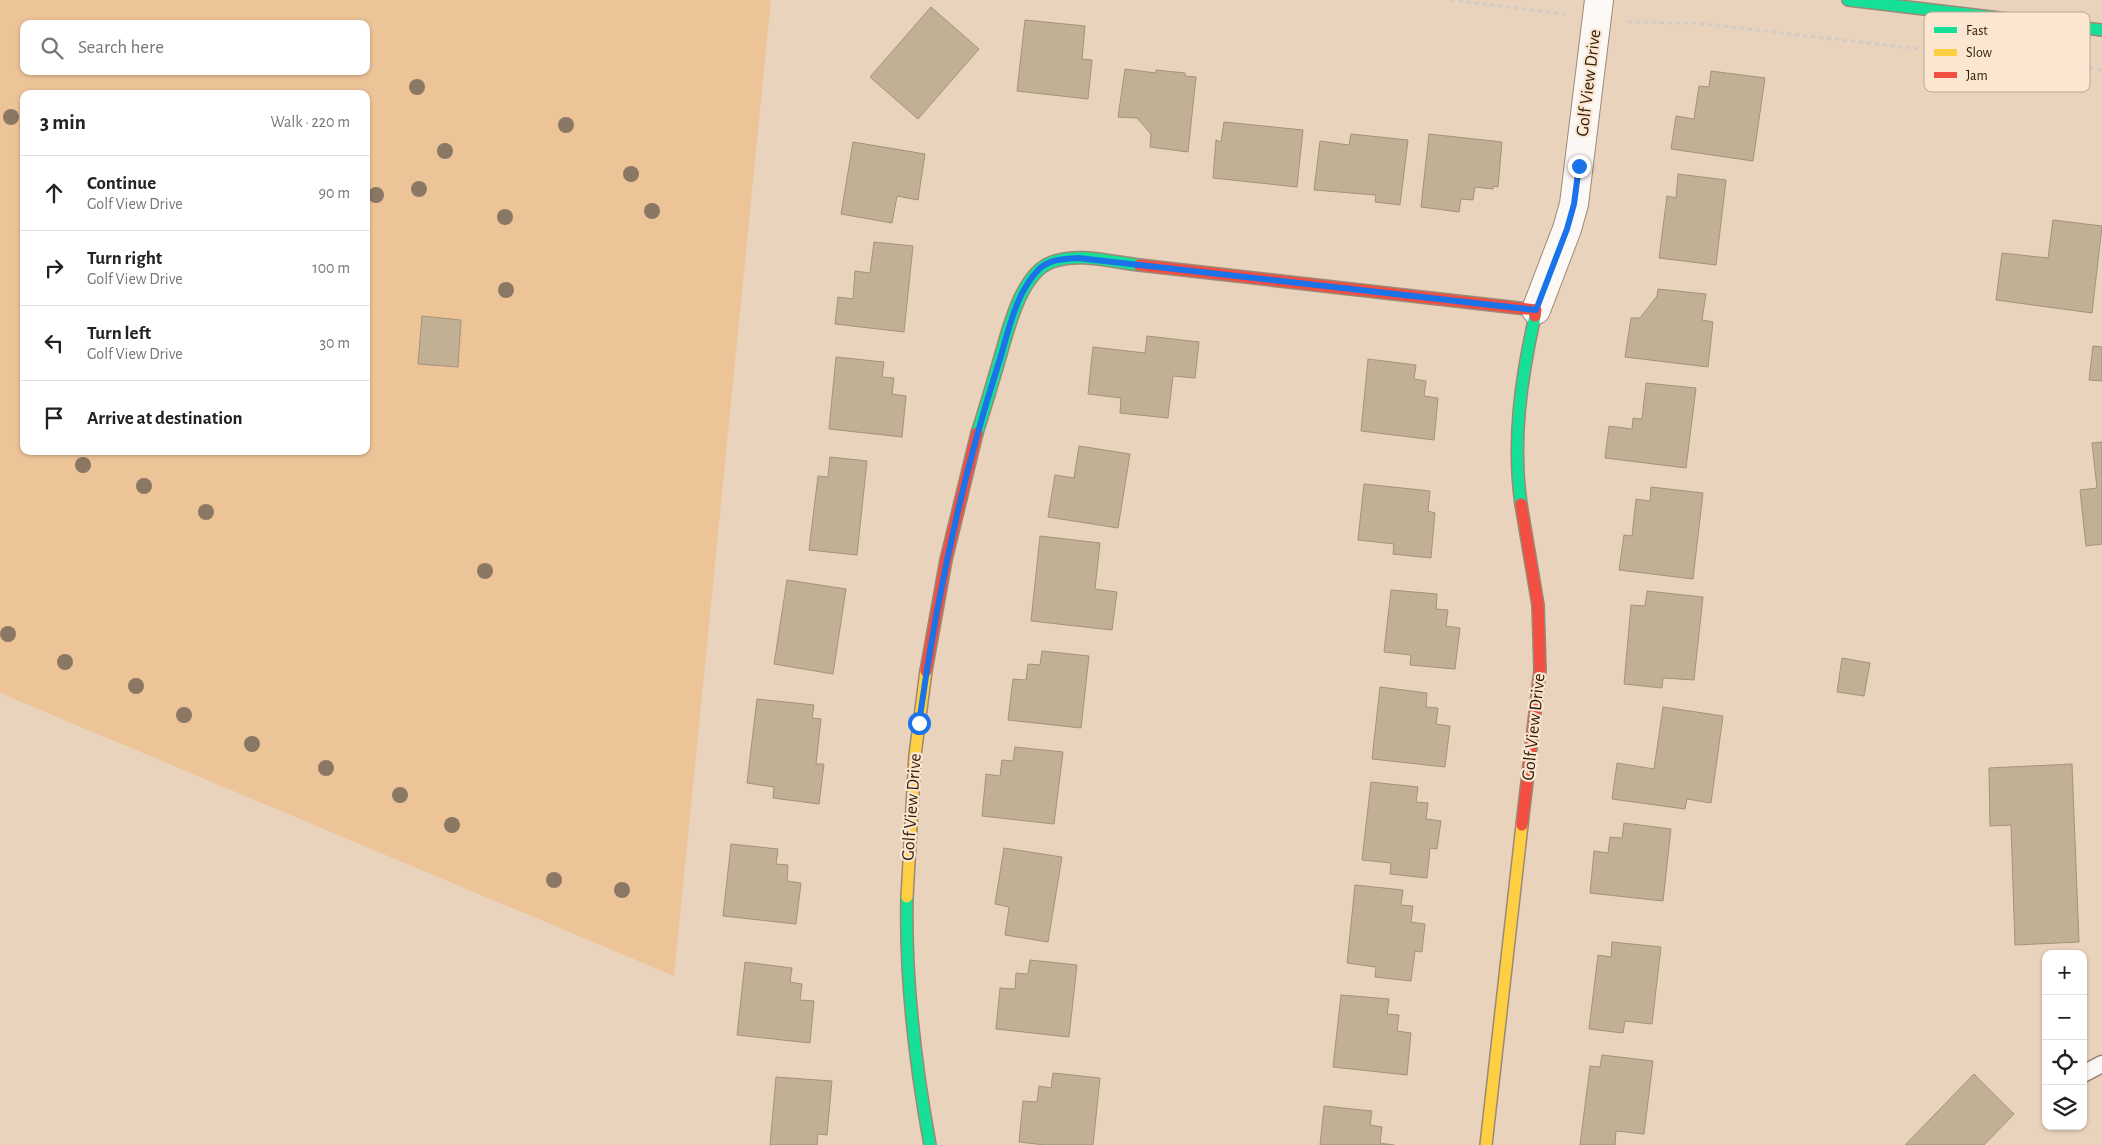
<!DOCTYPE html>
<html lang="en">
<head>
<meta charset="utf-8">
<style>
  :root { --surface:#fff; --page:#f2f2f2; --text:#222; --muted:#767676; --line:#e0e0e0 }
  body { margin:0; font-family:"Alegreya Sans",sans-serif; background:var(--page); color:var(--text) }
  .controls { position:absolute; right:15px; bottom:15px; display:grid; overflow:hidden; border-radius:10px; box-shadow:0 1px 4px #0004 }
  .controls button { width:45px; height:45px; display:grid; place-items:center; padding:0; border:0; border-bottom:1px solid var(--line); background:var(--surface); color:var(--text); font:25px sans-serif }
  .stop { position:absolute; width:15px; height:15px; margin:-11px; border:4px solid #1a73e8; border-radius:50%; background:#fff }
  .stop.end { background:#1a73e8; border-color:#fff; box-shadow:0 1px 5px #0008 }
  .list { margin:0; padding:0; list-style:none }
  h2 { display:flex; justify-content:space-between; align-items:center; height:65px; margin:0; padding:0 20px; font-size:21px }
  h2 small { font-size:16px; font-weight:400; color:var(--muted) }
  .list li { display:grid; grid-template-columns:32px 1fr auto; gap:15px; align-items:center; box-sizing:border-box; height:75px; padding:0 20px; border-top:1px solid var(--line) }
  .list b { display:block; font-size:19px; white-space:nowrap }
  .list p { margin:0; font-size:16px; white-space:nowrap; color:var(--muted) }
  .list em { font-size:16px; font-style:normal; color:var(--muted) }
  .icon { flex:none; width:28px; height:28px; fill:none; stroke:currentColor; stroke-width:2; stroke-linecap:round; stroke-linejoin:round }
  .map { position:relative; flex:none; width:2102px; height:1145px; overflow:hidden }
  .search { position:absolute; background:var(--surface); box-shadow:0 1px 4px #0004; left:20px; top:20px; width:350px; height:55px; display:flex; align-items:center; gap:12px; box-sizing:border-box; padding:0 18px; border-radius:10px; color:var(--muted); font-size:19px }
  .panel { position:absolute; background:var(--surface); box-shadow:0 1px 4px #0004; left:20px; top:90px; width:350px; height:365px; border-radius:10px }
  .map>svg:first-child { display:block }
  .green { fill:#edc498; fill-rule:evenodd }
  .building { fill:#c1b093; stroke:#a2937c }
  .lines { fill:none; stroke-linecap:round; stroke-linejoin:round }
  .lane-casing { stroke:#9b8976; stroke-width:19 }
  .street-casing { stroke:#9b8976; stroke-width:30 }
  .fast-casing { stroke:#9b8976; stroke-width:14 }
  .slow-casing { stroke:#9b8976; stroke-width:14 }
  .jam-casing { stroke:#9b8976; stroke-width:14 }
  .path { stroke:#d2cbc4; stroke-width:3; stroke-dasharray:4 4; stroke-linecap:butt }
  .lane { stroke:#fcf8f5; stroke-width:16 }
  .street { stroke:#fcf8f5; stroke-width:28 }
  .fast { stroke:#16e098; stroke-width:11 }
  .slow { stroke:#ffcf43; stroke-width:11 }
  .jam { stroke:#f24e42; stroke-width:11 }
  .tree { fill:#8a7764 }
  .route { stroke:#1a73e8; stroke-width:6 }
  .labels { text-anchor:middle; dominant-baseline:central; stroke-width:4.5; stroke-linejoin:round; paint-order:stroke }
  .street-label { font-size:18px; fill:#2d1b05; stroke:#fae6d1 }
  .key { fill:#fae6d1; stroke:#bca994; stroke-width:1 }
  .key-label { font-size:14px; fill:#2d1b05 }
</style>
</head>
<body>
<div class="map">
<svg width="2102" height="1145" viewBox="0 0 2102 1145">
  <rect width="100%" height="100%" fill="#e9d3bd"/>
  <path class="green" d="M0 0H771L674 976 0 693ZM24 24H366V71H24ZM24 94H366V451H24Z"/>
  <g class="building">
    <path d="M931 7 979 49 918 119 870 77Z"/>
    <path d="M1025 20 1085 26 1082 59 1092 60 1088 99 1017 91Z"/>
    <path d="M1125 69 1156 73V70L1185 73V76L1196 77 1188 152 1150 147 1151 134 1137 118 1118 117Z"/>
    <path d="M1711 71 1765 78 1753 161 1671 149 1676 116 1694 119 1699 86 1709 87Z"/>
    <path d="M1224 122 1303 130 1297 187 1213 178 1216 140 1221 142Z"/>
    <path d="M1351 134 1408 140 1400 205 1375 202 1376 195 1314 190 1320 141 1349 145Z"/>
    <path d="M1429 134 1502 142 1498 187 1493 186V189L1475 187 1473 200 1461 199 1459 212 1421 207Z"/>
    <path d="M853 142 925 154 918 200 897 196 892 223 841 214Z"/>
    <path d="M1678 174 1726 180 1716 265 1659 258 1667 196 1676 198Z"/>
    <path d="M2053 220 2102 226 2092 313 1996 300 2002 253 2048 258Z"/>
    <path d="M874 242 913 246 904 332 835 324 838 297 853 299 855 271 870 273Z"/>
    <path d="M1658 289 1706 294 1702 320 1713 322 1708 367 1625 357 1631 318H1640L1657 296Z"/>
    <path d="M422 316 461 320 458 367 418 364Z"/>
    <path d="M1147 336 1199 342 1195 378 1173 376 1168 418 1120 413 1121 398 1088 394 1093 347 1145 353Z"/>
    <path d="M2093 346 2102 347V381L2089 380Z"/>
    <path d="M836 357 884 362 882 377 894 378 892 394 906 396 902 437 829 429Z"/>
    <path d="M1368 359 1416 365 1414 379 1426 381 1424 396 1438 398 1434 440 1361 431Z"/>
    <path d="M1646 383 1696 388 1686 468 1605 458 1609 426 1632 429 1633 418 1642 419Z"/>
    <path d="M2102 442V544L2086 546 2080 490 2097 488 2092 443Z"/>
    <path d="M1079 446 1130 454 1118 528 1048 517 1055 475 1074 478Z"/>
    <path d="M830 457 867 461 857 555 809 550 818 476 828 477Z"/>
    <path d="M1364 484 1430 491 1428 511 1435 513 1431 558 1393 554 1394 544 1358 540Z"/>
    <path d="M1651 487 1703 493 1693 579 1619 570 1624 535 1632 536 1636 499 1650 501Z"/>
    <path d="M1040 536 1100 543 1095 589 1117 592 1112 630 1031 621Z"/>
    <path d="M787 580 846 589 833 674 774 664Z"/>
    <path d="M1391 590 1437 594 1436 609 1448 610 1446 626 1460 628 1455 669 1410 665 1411 655 1384 652Z"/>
    <path d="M1647 591 1703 597 1694 680 1663 678 1662 688 1624 684 1631 605 1645 606Z"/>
    <path d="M1042 651 1089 656 1081 728 1008 720 1013 679 1026 680 1028 664 1040 665Z"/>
    <path d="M1842 658 1870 663 1864 696 1837 692Z"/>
    <path d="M1380 687 1427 693 1426 707 1438 708 1436 724 1450 726 1445 767 1372 759Z"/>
    <path d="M757 699 814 705 812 718 821 719 816 764H824L819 804 773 798 774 787 747 783Z"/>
    <path d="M1663 707 1723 716 1711 803 1687 799 1685 809 1612 799 1617 763 1654 769Z"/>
    <path d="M1015 747 1063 752 1054 824 982 816 986 774 1000 776 1002 760 1013 761Z"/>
    <path d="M2072 764 2079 942 2015 945 2011 825 1990 826 1989 768Z"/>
    <path d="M1371 782 1418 787 1416 802 1428 803 1426 819 1441 821 1437 849 1430 848 1427 878 1390 874 1391 863 1362 860Z"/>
    <path d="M1624 823 1671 829 1663 901 1590 893 1594 851 1608 853 1610 837 1622 838Z"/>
    <path d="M731 844 778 849 776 864 788 865 787 881 801 883 796 924 723 916Z"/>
    <path d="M1004 848 1062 857 1048 942 1005 935 1009 907 995 904Z"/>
    <path d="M1355 885 1403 890 1401 905 1413 906 1411 922 1425 924 1422 952 1415 951 1411 981 1375 977 1376 967 1347 963Z"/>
    <path d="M1612 942 1661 947 1652 1024 1625 1021 1623 1033 1589 1029 1598 955 1611 957Z"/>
    <path d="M1030 960 1077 965 1069 1037 996 1029 1000 988 1015 989 1016 973 1028 974Z"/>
    <path d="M745 962 792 968 790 982 802 984 800 1000 814 1001 810 1043 737 1035Z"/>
    <path d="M1341 995 1389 999 1387 1014 1399 1015 1397 1031 1411 1033 1407 1075 1333 1067Z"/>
    <path d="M1602 1055 1653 1061 1644 1134 1616 1131 1615 1145H1580L1590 1066 1600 1067Z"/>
    <path d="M1053 1073 1100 1078 1093 1145H1045L1019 1142 1023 1101 1037 1102 1039 1086 1051 1088Z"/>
    <path d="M1974 1074 2014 1114 1984 1145H1905Z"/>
    <path d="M776 1077 832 1081 827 1135 818 1134 817 1145H770Z"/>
    <path d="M1324 1106 1372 1111 1370 1125 1382 1127 1380 1143 1394 1145H1320Z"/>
  </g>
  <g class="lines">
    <defs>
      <path id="lane" d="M2083 1074 2102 1064"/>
      <path id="street" d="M1536 310 1567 229 1574 204 1599 0"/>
      <g id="fast">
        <path d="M1848 0 2102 30"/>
        <path d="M977 433C984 412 990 391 996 371 1006 340 1018 274 1052 262 1078 252 1112 262 1139 265"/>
        <path d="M1521 504C1512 441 1521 378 1535 316"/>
        <path d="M907 897C905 981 915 1063 930 1145"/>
      </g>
      <g id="slow">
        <path d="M907 897 915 755 926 671"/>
        <path d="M1486 1145 1522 825"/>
      </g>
      <g id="jam">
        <path d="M1139 265 1536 310 1535 316"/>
        <path d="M1521 504 1538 605 1540 670 1522 825"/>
        <path d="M926 671 946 560 977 433"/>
      </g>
    </defs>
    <use href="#lane" class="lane-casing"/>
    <use href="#street" class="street-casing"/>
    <use href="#fast" class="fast-casing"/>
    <use href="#slow" class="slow-casing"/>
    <use href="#jam" class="jam-casing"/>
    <g class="path">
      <path d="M1451 0 1565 14"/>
      <path d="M1628 22 1696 23 2102 70"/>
    </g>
    <use href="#lane" class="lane"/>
    <use href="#street" class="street"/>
    <use href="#fast" class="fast"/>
    <use href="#slow" class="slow"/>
    <use href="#jam" class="jam"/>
  </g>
  <g class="tree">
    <circle cx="417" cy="87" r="8"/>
    <circle cx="11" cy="117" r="8"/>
    <circle cx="566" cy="125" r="8"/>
    <circle cx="445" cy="151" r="8"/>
    <circle cx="631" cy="174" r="8"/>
    <circle cx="419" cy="189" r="8"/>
    <circle cx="376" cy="195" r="8"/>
    <circle cx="652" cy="211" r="8"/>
    <circle cx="505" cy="217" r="8"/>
    <circle cx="506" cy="290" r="8"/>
    <circle cx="83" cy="465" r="8"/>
    <circle cx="144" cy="486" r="8"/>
    <circle cx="206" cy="512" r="8"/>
    <circle cx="485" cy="571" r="8"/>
    <circle cx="8" cy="634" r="8"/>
    <circle cx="65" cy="662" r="8"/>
    <circle cx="136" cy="686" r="8"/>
    <circle cx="184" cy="715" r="8"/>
    <circle cx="252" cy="744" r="8"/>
    <circle cx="326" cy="768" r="8"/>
    <circle cx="400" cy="795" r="8"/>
    <circle cx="452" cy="825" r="8"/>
    <circle cx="554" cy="880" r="8"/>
    <circle cx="622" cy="890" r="8"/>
  </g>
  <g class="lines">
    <path class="route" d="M919 723C936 600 961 480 999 362 1009 330 1015 294 1039 269 1050 259 1064 259 1078 258L1536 310 1567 229 1574 204 1579 166"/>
  </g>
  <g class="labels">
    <g class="street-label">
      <text transform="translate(1589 83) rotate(-83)">Golf View Drive</text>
      <text transform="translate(1534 727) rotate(-84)">Golf View Drive</text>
      <text transform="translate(912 807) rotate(-86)">Golf View Drive</text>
    </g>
  </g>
  <rect x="1924" y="12" width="166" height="80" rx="8" class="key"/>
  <rect x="1934" y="27" width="23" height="6" fill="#16e098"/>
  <rect x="1934" y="49" width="23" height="7" fill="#ffcf43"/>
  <rect x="1934" y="72" width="23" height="6" fill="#f24e42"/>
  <g class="key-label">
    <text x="1966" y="35">Fast</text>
    <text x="1966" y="57">Slow</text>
    <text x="1966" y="80">Jam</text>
  </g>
</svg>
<div class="controls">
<button>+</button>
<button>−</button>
<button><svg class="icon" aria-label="locate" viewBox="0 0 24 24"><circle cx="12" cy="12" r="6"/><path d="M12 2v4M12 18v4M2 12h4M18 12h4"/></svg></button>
<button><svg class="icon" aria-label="layers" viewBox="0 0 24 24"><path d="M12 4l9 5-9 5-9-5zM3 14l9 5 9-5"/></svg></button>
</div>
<div class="stop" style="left:919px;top:723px"></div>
<div class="stop end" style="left:1579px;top:166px"></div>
<div class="search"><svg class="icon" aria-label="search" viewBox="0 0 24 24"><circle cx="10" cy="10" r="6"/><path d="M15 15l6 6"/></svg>Search here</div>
<section class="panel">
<h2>3 min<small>Walk · 220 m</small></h2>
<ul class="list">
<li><svg class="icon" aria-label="ahead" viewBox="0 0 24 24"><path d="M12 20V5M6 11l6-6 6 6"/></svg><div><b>Continue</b><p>Golf View Drive</p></div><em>90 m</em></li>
<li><svg class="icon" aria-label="right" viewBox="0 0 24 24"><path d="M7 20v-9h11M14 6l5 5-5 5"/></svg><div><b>Turn right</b><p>Golf View Drive</p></div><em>100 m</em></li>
<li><svg class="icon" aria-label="left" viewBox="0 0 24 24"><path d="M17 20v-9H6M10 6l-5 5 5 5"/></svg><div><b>Turn left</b><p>Golf View Drive</p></div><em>30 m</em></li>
<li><svg class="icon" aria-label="arrive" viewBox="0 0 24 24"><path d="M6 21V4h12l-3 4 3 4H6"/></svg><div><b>Arrive at destination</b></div></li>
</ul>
</section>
</div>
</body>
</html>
